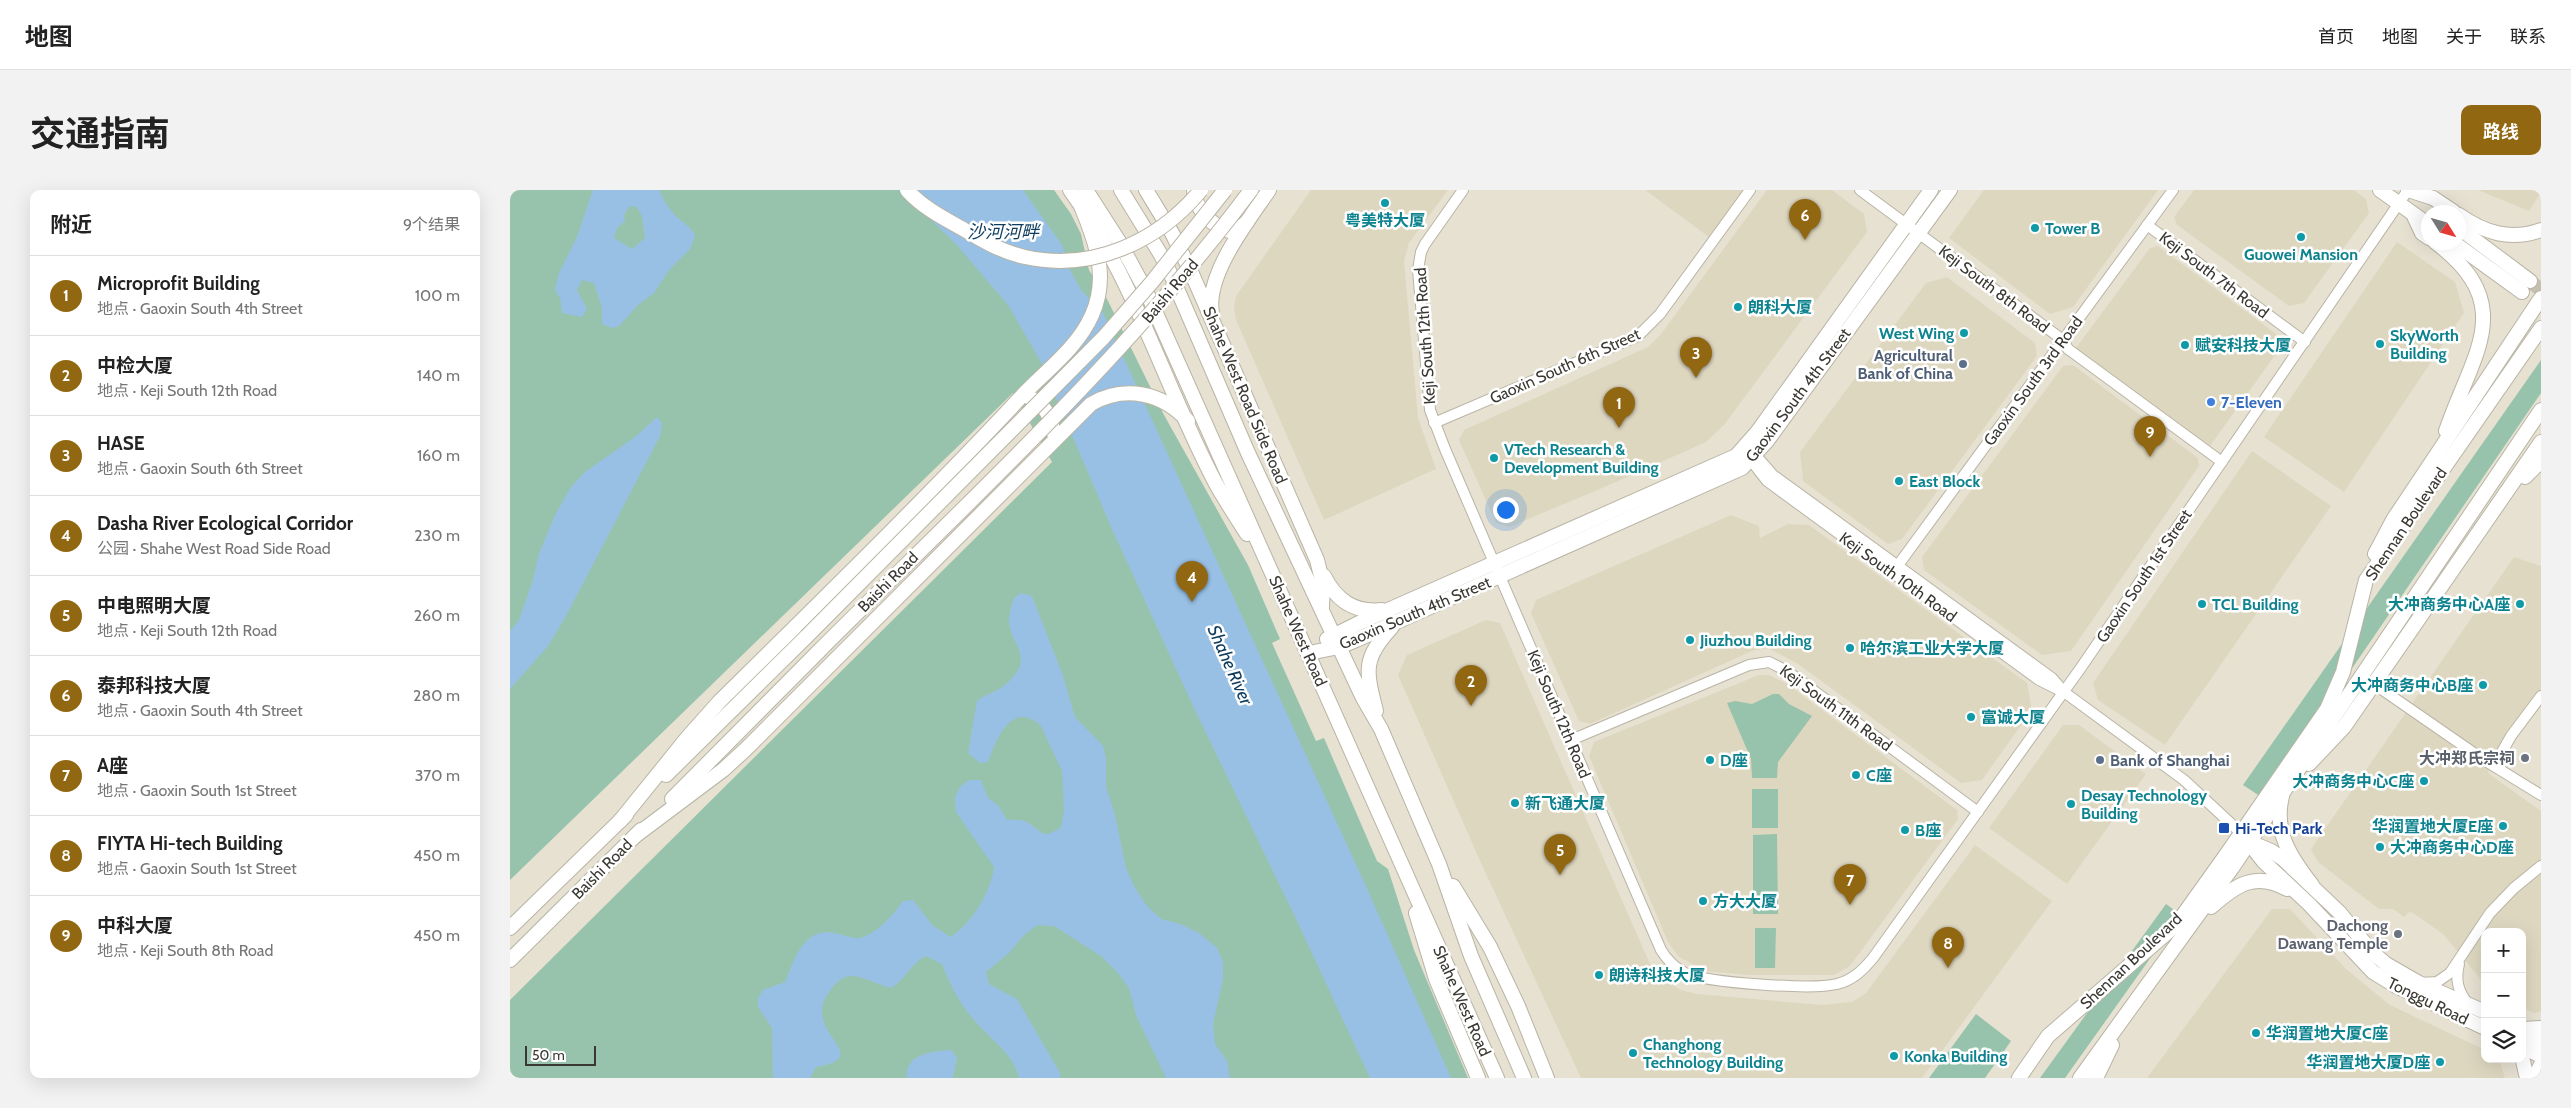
<!DOCTYPE html>
<html lang="zh">
<head>
<meta charset="utf-8">
<style>
  :root { --surface:#fff; --page:#f2f2f2; --text:#222; --muted:#767676; --line:#e0e0e0; --accent:#926711 }
  body { margin:0; font-family:Cabin,"Noto Sans SC",sans-serif; background:var(--page); color:var(--text) }
  .controls { position:absolute; right:15px; bottom:15px; display:grid; overflow:hidden; border-radius:10px; box-shadow:0 5px 20px #0002 }
  .controls button { width:45px; height:45px; display:grid; place-items:center; padding:0; border:0; border-bottom:1px solid var(--line); background:var(--surface); color:var(--text); font:25px sans-serif }
  .compass { position:absolute; left:1911px; top:15px; width:45px; height:45px; border-radius:50%; background:var(--surface); box-shadow:0 5px 20px #0002; rotate:127deg }
  .scale { position:absolute; left:15px; bottom:12px; width:71px; box-sizing:border-box; padding-left:5px; border:2px solid #3a3832; border-top:0; font-size:14px; line-height:18px; white-space:nowrap; color:#3a3832; -webkit-text-stroke:4px #fff; paint-order:stroke }
  .you { position:absolute; left:995px; top:319px; width:18px; height:18px; margin:-12px; border:4px solid #fff; border-radius:50%; background:#1a73e8; box-shadow:0 0 0 8px #1a73e833 }
  .badge { display:grid; place-items:center; width:32px; height:32px; border-radius:50%; background:var(--accent); color:#fff; font-size:16px; font-weight:700 }
  .pin { position:absolute; translate:-50% -41px; filter:drop-shadow(0 1px 2px #0008) }
  .pin::after { content:''; position:absolute; top:26px; width:18px; height:15px; background:inherit; clip-path:polygon(0 0,100% 0,50% 100%) }
  .list { margin:0; padding:0; list-style:none }
  h2 { display:flex; justify-content:space-between; align-items:center; height:65px; margin:0; padding:0 20px; font-size:21px }
  h2 small { font-size:16px; font-weight:400; color:var(--muted) }
  .list li { display:grid; grid-template-columns:32px 1fr auto; gap:15px; align-items:center; box-sizing:border-box; height:80px; padding:0 20px; border-top:1px solid var(--line) }
  .list b { display:block; font-size:19px; white-space:nowrap }
  .list p { margin:0; font-size:16px; white-space:nowrap; color:var(--muted) }
  .list em { font-size:16px; font-style:normal; color:var(--muted) }
  .icon { flex:none; width:28px; height:28px; fill:none; stroke:currentColor; stroke-width:2; stroke-linecap:round; stroke-linejoin:round }
  .map { position:relative; flex:none; width:2031px; height:888px; overflow:hidden; border-radius:10px }
  header { display:flex; align-items:center; gap:30px; box-sizing:border-box; height:70px; padding:0 25px; background:var(--surface); border-bottom:1px solid var(--line) }
  header strong { font-size:24px }
  nav { display:flex; gap:28px; margin-inline-start:auto; font-size:18px }
  .intro { display:flex; align-items:center; justify-content:space-between; box-sizing:border-box; height:120px; padding:0 30px }
  h1 { margin:0; font-size:35px }
  .button { padding:12px 22px; border-radius:10px; background:var(--accent); color:#fff; font-size:18px; font-weight:700 }
  main { display:flex; gap:30px; padding:0 30px }
  aside { flex:1; background:var(--surface); border-radius:10px; box-shadow:0 5px 20px #0002 }
  .map>svg:first-child { display:block }
  .built { fill:#ded7c0 }
  .green { fill:#97c3ac }
  .water { fill:#98c0e5; fill-rule:evenodd }
  .lines { fill:none; stroke-linecap:round; stroke-linejoin:round }
  .major-tunnel { stroke:#c4bfb1; stroke-width:14; stroke-dasharray:14 7; stroke-linecap:butt }
  .minor-casing { stroke:#b9b4a5; stroke-width:12 }
  .major-casing { stroke:#b9b4a5; stroke-width:16 }
  .minor { stroke:#fff; stroke-width:10 }
  .major { stroke:#fff; stroke-width:14 }
  .major-bridge-casing { stroke:#b9b4a5; stroke-width:16; stroke-linecap:butt }
  .major-bridge { stroke:#fff; stroke-width:14 }
  .culture-dot { fill:#0f9aa8; stroke:#fff; stroke-width:2 }
  .service-dot { fill:#5c6f8a; stroke:#fff; stroke-width:2 }
  .shop-dot { fill:#3f7fe0; stroke:#fff; stroke-width:2 }
  .worship-dot { fill:#6b7280; stroke:#fff; stroke-width:2 }
  .transit-dot { fill:#1a4fb4; stroke:#fff; stroke-width:2 }
  .labels { text-anchor:middle; dominant-baseline:central; stroke-width:5; stroke-linejoin:round; paint-order:stroke }
  .culture-label { font-size:16px; font-weight:bold; fill:#0d838f; stroke:#fff; text-anchor:start }
  .street-label { font-size:16px; fill:#3a3832; stroke:#fff }
  .service-label { font-size:16px; font-weight:bold; fill:#4e5e75; stroke:#fff; text-anchor:end }
  .shop-label { font-size:16px; font-weight:bold; fill:#366cbe; stroke:#fff; text-anchor:start }
  .worship-label { font-size:16px; font-weight:bold; fill:#5b616d; stroke:#fff; text-anchor:end }
  .transit-label { font-size:16px; font-weight:bold; fill:#164399; stroke:#fff; text-anchor:start }
  .water-label { font-size:18px; font-style:italic; fill:#0e3c5f; stroke:#fff }
</style>
</head>
<body>
<header>
<strong>地图</strong>
<nav><a>首页</a><a>地图</a><a>关于</a><a>联系</a></nav>
</header>
<div class="intro"><h1>交通指南</h1><a class="button">路线</a></div>
<main>
<aside>
<h2>附近<small>9个结果</small></h2>
<ul class="list">
<li><span class="badge">1</span><div><b>Microprofit Building</b><p>地点 · Gaoxin South 4th Street</p></div><em>100 m</em></li>
<li><span class="badge">2</span><div><b>中检大厦</b><p>地点 · Keji South 12th Road</p></div><em>140 m</em></li>
<li><span class="badge">3</span><div><b>HASE</b><p>地点 · Gaoxin South 6th Street</p></div><em>160 m</em></li>
<li><span class="badge">4</span><div><b>Dasha River Ecological Corridor</b><p>公园 · Shahe West Road Side Road</p></div><em>230 m</em></li>
<li><span class="badge">5</span><div><b>中电照明大厦</b><p>地点 · Keji South 12th Road</p></div><em>260 m</em></li>
<li><span class="badge">6</span><div><b>泰邦科技大厦</b><p>地点 · Gaoxin South 4th Street</p></div><em>280 m</em></li>
<li><span class="badge">7</span><div><b>A座</b><p>地点 · Gaoxin South 1st Street</p></div><em>370 m</em></li>
<li><span class="badge">8</span><div><b>FIYTA Hi-tech Building</b><p>地点 · Gaoxin South 1st Street</p></div><em>450 m</em></li>
<li><span class="badge">9</span><div><b>中科大厦</b><p>地点 · Keji South 8th Road</p></div><em>450 m</em></li>
</ul>
</aside>
<div class="map">
<svg width="2031" height="888" viewBox="0 0 2031 888">
  <rect width="100%" height="100%" fill="#e6e1d1"/>
  <g class="built">
    <path d="M801 0H938L899 53 894 71 908 228 926 279 814 330 726 130 724 117 726 106Z"/>
    <path d="M1135 0H1234L1199 47Z"/>
    <path d="M1257 0H1322L1354 24 1357 42 1214 235 1196 252 1090 299 999 337 986 333 949 250 954 240 1138 157 1151 144Z"/>
    <path d="M1474 0H1648L1563 117 1540 124 1439 48Z"/>
    <path d="M1684 0H1844L1856 9 1859 23 1794 113 1779 116 1667 35 1664 27Z"/>
    <path d="M1968 0H2031V2L2019 21Z"/>
    <path d="M1887 52 1945 92 1954 123 1834 302 1754 247Z"/>
    <path d="M1648 56 1766 144 1768 161 1700 256 1566 158 1640 58Z"/>
    <path d="M1437 87 1525 153 1527 166 1392 349 1378 354 1293 291 1290 262 1416 93Z"/>
    <path d="M1563 175 1688 268 1689 276 1561 461 1532 465 1414 380 1412 367 1553 176Z"/>
    <path d="M1742 261 1821 316 1655 555 1588 510 1583 493Z"/>
    <path d="M1221 325 1249 336 1250 348 1278 334 1299 335 1517 493 1522 520 1472 590 1451 593 1288 474 1258 458 1242 461 1080 534 1069 531 1021 423 1026 410Z"/>
    <path d="M2004 367 2031 376V500L1978 581 1979 584 2031 621V821L2024 823 2012 817V742H1975V794L1933 744 1903 723 1899 722 1894 727 1883 719H1869L1808 672 1801 659Z"/>
    <path d="M976 430 990 433 1140 774 1154 790 1171 800 1187 804 1312 815 1342 812 1356 803 1465 655 1542 711 1412 888H1071L971 673 888 485 897 465Z"/>
    <path d="M1249 485H1259L1277 494 1447 620 1448 629 1340 776 1324 785H1239L1194 781 1168 766 1158 752 1079 566 1084 552Z"/>
    <path d="M1553 535H1569L1636 584 1557 694 1479 638Z"/>
    <path d="M1762 719H1780L1836 779 1880 815 1975 860V869H1989L1995 888H1637Z"/>
  </g>
  <g class="green">
    <path d="M0 0H544L561 24 571 44 579 80 597 109 654 225 738 375 770 449 762 453 806 551 814 548 867 671 878 679 904 760 958 888H0V810L542 272 503 203 0 690Z"/>
    <path d="M2031 170V203L1753 608 1733 595Z"/>
    <path d="M1263 504H1269L1279 514 1302 526 1268 572 1267 588H1242L1241 569 1217 513 1225 511 1242 514Z"/>
    <rect x="1242" y="599" width="26" height="39"/>
    <path d="M1267 644 1268 724H1243V645Z"/>
    <path d="M1656 714 1671 725 1555 888H1530Z"/>
    <path d="M1245 738H1266L1265 778H1245Z"/>
    <path d="M1466 824 1501 851 1475 888H1419Z"/>
  </g>
  <g class="water">
    <path d="M83 0H149C154 11 159 20 168 28 175 35 181 36 185 46L180 59 159 80 144 103 128 115 109 136 102 138 92 134V118L84 93 72 90 67 100 77 119 72 127 52 123 50 108 45 100 49 83 67 47ZM126 16 132 26 135 48 122 59 104 48 107 38 115 31 114 25 119 17Z"/>
    <path d="M390 0H513L552 55 560 80 571 100 593 123 854 692 941 888H860L788 733 684 518 602 339 531 172 498 115 446 54Z"/>
    <path d="M147 227 152 233 150 246 56 426 38 456 0 499V441L9 430 23 390 29 364 45 325 61 297 75 282 125 247Z"/>
    <path d="M511 403 522 406 552 483 565 527 593 556 596 568V596L605 625 616 678 625 698 637 716 651 729 670 734 689 743 707 758 713 772V789L703 834 705 854 717 871 720 888H656L626 825 619 798 608 783 591 766 544 736 527 735 512 747 500 762 476 782 479 794 507 809 550 883V888H509C504 864 480 849 465 831 451 816 439 793 432 774L416 766C399 775 396 789 381 798 368 795 354 786 341 786 333 786 327 792 322 798 314 808 310 817 313 829 317 851 354 869 306 877L300 888H263L262 838 248 817V808L253 800 275 792C284 771 293 737 324 743 331 744 343 749 350 748 368 743 383 725 393 711L403 710 423 736 441 747C463 731 480 704 484 677L446 622 445 607 450 597 459 590H471L478 608 488 615 497 630C503 630 511 629 517 632 533 641 531 651 551 637L554 621 552 581 531 536C501 509 486 550 478 572L470 573 458 563 467 511C477 503 488 502 497 493 526 467 501 456 499 432 499 424 501 416 504 408Z"/>
    <path d="M441 860 447 867 443 888H397C394 864 423 861 441 860Z"/>
  </g>
  <g class="lines">
    <path class="major-tunnel" d="M2020 91 2031 100"/>
    <defs>
      <g id="minor">
        <path d="M953 0 915 54 911 62 908 80 920 220 935 259 1151 760C1157 770 1164 777 1175 783 1198 793 1302 800 1327 794 1343 790 1353 780 1363 768L1570 479 1898 0"/>
        <path d="M1350 0 1553 150 1558 159 1712 272"/>
        <path d="M1637 35 1795 152"/>
        <path d="M924 233 1128 146 1150 124 1240 0"/>
        <path d="M1241 260 1263 285 1542 488 1554 502 1674 590 1731 643"/>
        <path d="M1236 264 1257 291 1529 490 1553 502"/>
        <path d="M1383 382 1663 0"/>
        <path d="M1864 494 1974 570 2031 605"/>
        <path d="M1061 550 1239 475 1259 472 1277 481 1468 622"/>
        <path d="M1984 576 2001 546 2031 506"/>
        <path d="M1949 774C1945 790 1948 801 1958 814"/>
        <path d="M1910 793 1927 792 1940 783 1980 723 2004 698 2031 676"/>
        <path d="M2022 888 2031 870"/>
      </g>
      <g id="major">
        <path d="M560 0C625 90 654 195 705 292 715 310 726 327 737 344"/>
        <path d="M576 0 610 53 637 103 987 888"/>
        <path d="M611 0 651 65 662 87 738 263 853 508 871 539 929 674 961 766 1014 888"/>
        <path d="M636 0 662 43 682 84 807 370 813 394 812 417"/>
        <path d="M684 0C684 17 703 38 720 41 727 42 732 36 737 32"/>
        <path d="M1870 0 1919 35"/>
        <path d="M1898 0 1923 8 1944 22"/>
        <path d="M1949 25C1975 43 2000 51 2031 40"/>
        <path d="M1904 26 1912 43 1919 48"/>
        <path d="M1949 38 2020 91"/>
        <path d="M1925 52C2009 115 1963 162 1936 241"/>
        <path d="M1943 52 2012 102"/>
        <path d="M702 123C695 85 738 31 759 0"/>
        <path d="M520 208C533 212 542 228 543 242"/>
        <path d="M2015 287 2031 271"/>
        <path d="M1865 364 1883 330 2031 108"/>
        <path d="M814 386C826 410 844 423 872 420"/>
        <path d="M817 449 851 432 1226 266 1248 241 1421 0"/>
        <path d="M799 463 829 457 846 450 1232 278 1257 251 1440 0"/>
        <path d="M866 521C856 481 852 469 882 437"/>
        <path d="M1799 574 1834 537 2031 252"/>
        <path d="M156 585 296 447"/>
        <path d="M1772 606C1763 642 1781 668 1802 695"/>
        <path d="M162 609 309 461"/>
        <path d="M110 631 177 548 209 512C310 412 413 312 510 208 534 182 567 159 582 125 599 87 586 52 571 16"/>
        <path d="M1733 645 1754 672 1799 714 1863 782 1886 796 1975 838"/>
        <path d="M125 646 213 580 236 559 581 214C614 195 652 202 678 231"/>
        <path d="M1740 652 1761 661 1772 668 1829 722 1862 762 1876 774 1909 793 1975 822"/>
        <path d="M943 696 980 757 1008 816 1037 888"/>
        <path d="M1701 717C1726 695 1745 681 1777 699"/>
        <path d="M906 723 926 789 968 888"/>
        <path d="M0 738 116 625"/>
        <path d="M0 770 131 640"/>
        <path d="M2012 839 2031 838"/>
        <path d="M2012 842 2031 852"/>
        <path d="M2012 857 2031 866"/>
        <path d="M2012 867 2017 888"/>
        <path d="M1509 888 1538 846 1666 735 1716 665 1817 519 1833 482 1856 390 2031 138"/>
        <path d="M1570 888 1722 678 2031 220"/>
        <path d="M1586 888 1602 855"/>
      </g>
    </defs>
    <use href="#minor" class="minor-casing"/>
    <use href="#major" class="major-casing"/>
    <use href="#minor" class="minor"/>
    <use href="#major" class="major"/>
    <defs>
      <g id="major-bridge">
        <path d="M397 0C412 17 433 28 453 39 473 51 492 62 515 67 582 82 648 52 691 0"/>
        <path d="M296 447 594 147 642 92 715 0"/>
        <path d="M309 461C458 312 615 169 741 0"/>
      </g>
    </defs>
    <use href="#major-bridge" class="major-bridge-casing"/>
    <use href="#major-bridge" class="major-bridge"/>
  </g>
  <g class="culture-dot">
    <circle cx="875" cy="13" r="5"/>
    <circle cx="1525" cy="38" r="5"/>
    <circle cx="1791" cy="47" r="5"/>
    <circle cx="1228" cy="117" r="5"/>
    <circle cx="1454" cy="143" r="5"/>
    <circle cx="1870" cy="154" r="5"/>
    <circle cx="1675" cy="155" r="5"/>
    <circle cx="984" cy="268" r="5"/>
    <circle cx="1389" cy="291" r="5"/>
    <circle cx="1692" cy="414" r="5"/>
    <circle cx="2010" cy="414" r="5"/>
    <circle cx="1180" cy="450" r="5"/>
    <circle cx="1340" cy="458" r="5"/>
    <circle cx="1973" cy="495" r="5"/>
    <circle cx="1461" cy="527" r="5"/>
    <circle cx="1200" cy="570" r="5"/>
    <circle cx="1346" cy="585" r="5"/>
    <circle cx="1914" cy="591" r="5"/>
    <circle cx="1005" cy="613" r="5"/>
    <circle cx="1561" cy="614" r="5"/>
    <circle cx="1993" cy="636" r="5"/>
    <circle cx="1395" cy="640" r="5"/>
    <circle cx="1870" cy="657" r="5"/>
    <circle cx="1193" cy="711" r="5"/>
    <circle cx="1089" cy="785" r="5"/>
    <circle cx="1746" cy="843" r="5"/>
    <circle cx="1123" cy="863" r="5"/>
    <circle cx="1384" cy="866" r="5"/>
    <circle cx="1930" cy="872" r="5"/>
  </g>
  <g class="service-dot">
    <circle cx="1453" cy="174" r="5"/>
    <circle cx="1590" cy="570" r="5"/>
  </g>
  <circle class="shop-dot" cx="1701" cy="212" r="5"/>
  <g class="worship-dot">
    <circle cx="2015" cy="568" r="5"/>
    <circle cx="1888" cy="744" r="5"/>
  </g>
  <rect class="transit-dot" x="1708" y="632" width="12" height="12" rx="2.5"/>
  <g class="labels">
    <g class="culture-label">
      <text x="875" y="30" text-anchor="middle">粤美特大厦</text>
      <text x="1535" y="38">Tower B</text>
      <text x="1791" y="64" text-anchor="middle">Guowei Mansion</text>
      <text x="1238" y="117">朗科大厦</text>
      <text x="1444" y="143" text-anchor="end">West Wing</text>
      <text x="1880" y="145">SkyWorth<tspan x="1880" dy="18">Building</tspan></text>
      <text x="1685" y="155">赋安科技大厦</text>
      <text x="994" y="259">VTech Research &amp;<tspan x="994" dy="18">Development Building</tspan></text>
      <text x="1399" y="291">East Block</text>
      <text x="1702" y="414">TCL Building</text>
      <text x="2000" y="414" text-anchor="end">大冲商务中心A座</text>
      <text x="1190" y="450">Jiuzhou Building</text>
      <text x="1350" y="458">哈尔滨工业大学大厦</text>
      <text x="1963" y="495" text-anchor="end">大冲商务中心B座</text>
      <text x="1471" y="527">富诚大厦</text>
      <text x="1210" y="570">D座</text>
      <text x="1356" y="585">C座</text>
      <text x="1904" y="591" text-anchor="end">大冲商务中心C座</text>
      <text x="1571" y="605">Desay Technology<tspan x="1571" dy="18">Building</tspan></text>
      <text x="1015" y="613">新飞通大厦</text>
      <text x="1983" y="636" text-anchor="end">华润置地大厦E座</text>
      <text x="1405" y="640">B座</text>
      <text x="1880" y="657">大冲商务中心D座</text>
      <text x="1203" y="711">方大大厦</text>
      <text x="1099" y="785">朗诗科技大厦</text>
      <text x="1756" y="843">华润置地大厦C座</text>
      <text x="1133" y="854">Changhong<tspan x="1133" dy="18">Technology Building</tspan></text>
      <text x="1394" y="866">Konka Building</text>
      <text x="1920" y="872" text-anchor="end">华润置地大厦D座</text>
    </g>
    <g class="street-label">
      <text transform="translate(1704 85) rotate(37)">Keji South 7th Road</text>
      <text transform="translate(1484 99) rotate(37)">Keji South 8th Road</text>
      <text transform="translate(660 101) rotate(-50)">Baishi Road</text>
      <text transform="translate(915 146) rotate(-94)">Keji South 12th Road</text>
      <text transform="translate(1055 176) rotate(-24)">Gaoxin South 6th Street</text>
      <text transform="translate(1523 191) rotate(-54)">Gaoxin South 3rd Road</text>
      <text transform="translate(735 205) rotate(67)">Shahe West Road Side Road</text>
      <text transform="translate(1288 205) rotate(-53)">Gaoxin South 4th Street</text>
      <text transform="translate(1896 334) rotate(-56)">Shennan Boulevard</text>
      <text transform="translate(1634 386) rotate(-56)">Gaoxin South 1st Street</text>
      <text transform="translate(1388 387) rotate(36)">Keji South 10th Road</text>
      <text transform="translate(378 392) rotate(-45)">Baishi Road</text>
      <text transform="translate(905 423) rotate(-23)">Gaoxin South 4th Street</text>
      <text transform="translate(788 441) rotate(66)">Shahe West Road</text>
      <text transform="translate(1326 518) rotate(36)">Keji South 11th Road</text>
      <text transform="translate(1049 524) rotate(67)">Keji South 12th Road</text>
      <text transform="translate(92 679) rotate(-45)">Baishi Road</text>
      <text transform="translate(1621 771) rotate(-43)">Shennan Boulevard</text>
      <text transform="translate(952 811) rotate(66)">Shahe West Road</text>
      <text transform="translate(1918 811) rotate(26)">Tonggu Road</text>
    </g>
    <g class="service-label">
      <text x="1443" y="165">Agricultural<tspan x="1443" dy="18">Bank of China</tspan></text>
      <text x="1600" y="570" text-anchor="start">Bank of Shanghai</text>
    </g>
    <g class="shop-label">
      <text x="1711" y="212">7-Eleven</text>
    </g>
    <g class="worship-label">
      <text x="2005" y="568">大冲郑氏宗祠</text>
      <text x="1878" y="735">Dachong<tspan x="1878" dy="18">Dawang Temple</tspan></text>
    </g>
    <g class="transit-label">
      <text x="1725" y="638">Hi-Tech Park</text>
    </g>
    <g class="water-label">
      <text x="493" y="42">沙河河畔</text>
      <text transform="translate(720 475) rotate(66)">Shahe River</text>
    </g>
  </g>
</svg>
<div class="controls">
<button>+</button>
<button>−</button>
<button><svg class="icon" aria-label="layers" viewBox="0 0 24 24"><path d="M12 4l9 5-9 5-9-5zM3 14l9 5 9-5"/></svg></button>
</div>
<svg class="compass" viewBox="-18 -18 36 36"><path d="M0-13l5 13h-10z" fill="#e53935"/><path d="M0 13l5-13h-10z" fill="#767676"/></svg>
<div class="scale">50 m</div>
<div class="you"></div>
<div class="pin badge" style="left:1109px;top:238px">1</div>
<div class="pin badge" style="left:961px;top:516px">2</div>
<div class="pin badge" style="left:1186px;top:188px">3</div>
<div class="pin badge" style="left:682px;top:412px">4</div>
<div class="pin badge" style="left:1050px;top:685px">5</div>
<div class="pin badge" style="left:1295px;top:50px">6</div>
<div class="pin badge" style="left:1340px;top:715px">7</div>
<div class="pin badge" style="left:1438px;top:778px">8</div>
<div class="pin badge" style="left:1640px;top:267px">9</div>
</div>
</main>
</body>
</html>
